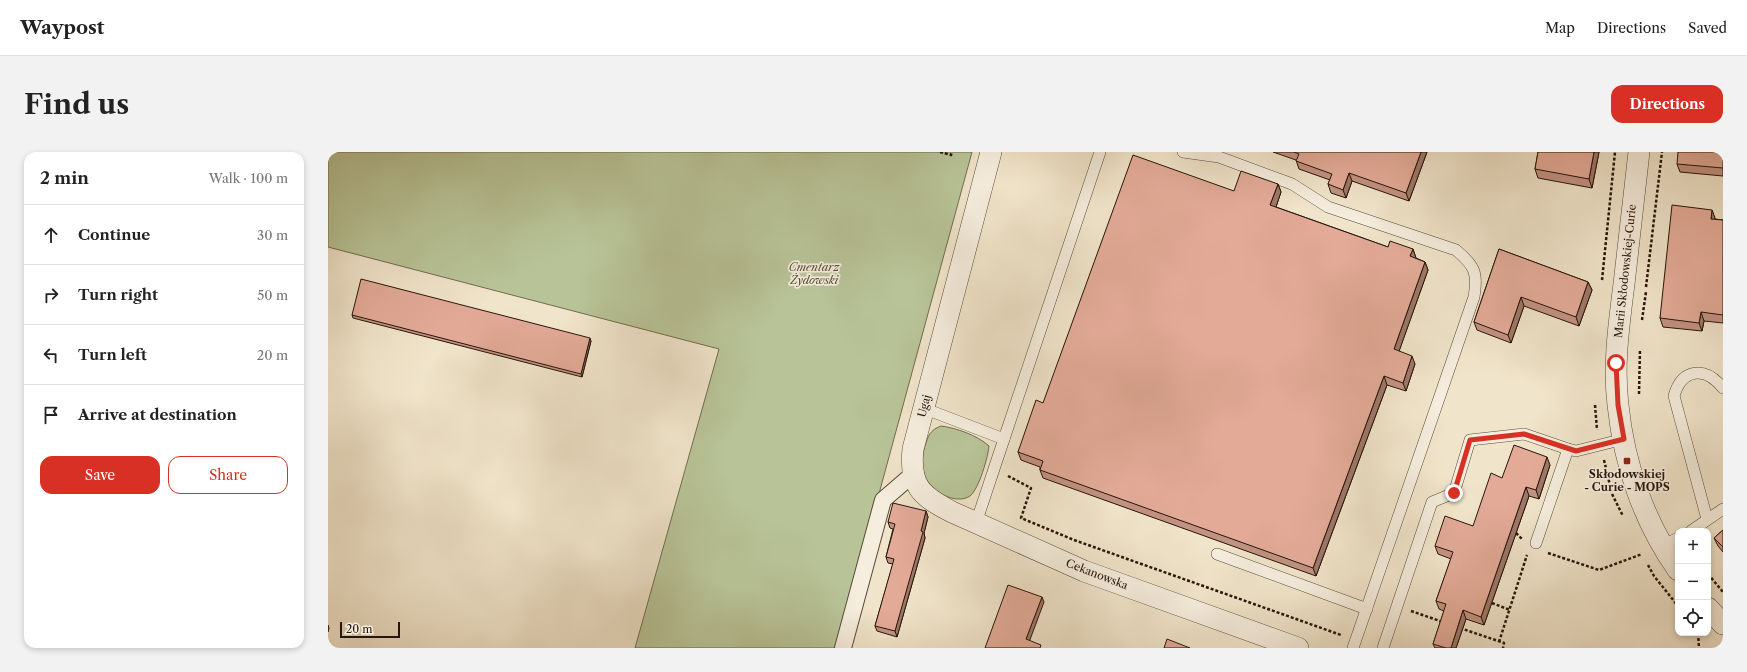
<!DOCTYPE html>
<html lang="en">
<head>
<meta charset="utf-8">
<style>
  :root { --surface:#fff; --page:#f2f2f2; --text:#222; --muted:#767676; --line:#e0e0e0; --accent:#d93025 }
  body { margin:0; font-family:"Libre Caslon Text",serif; background:var(--page); color:var(--text) }
  .controls { position:absolute; right:12px; bottom:12px; display:grid; overflow:hidden; border-radius:8px; box-shadow:0 2px 6px #0003 }
  .controls button { width:36px; height:36px; display:grid; place-items:center; padding:0; border:0; border-bottom:1px solid var(--line); background:var(--surface); color:var(--text); font:20px sans-serif }
  .scale { position:absolute; left:12px; bottom:10px; width:60px; box-sizing:border-box; padding-left:4px; border:2px solid #271509; border-top:0; font-size:11px; line-height:14px; white-space:nowrap; color:#271509; -webkit-text-stroke:3px #f5eddd; paint-order:stroke }
  .stop { position:absolute; width:12px; height:12px; margin:-9px; border:3px solid #d93025; border-radius:50%; background:#fff }
  .stop.end { background:#d93025; border-color:#fff; box-shadow:0 1px 4px #0008 }
  .list { margin:0; padding:0; list-style:none }
  h2 { display:flex; justify-content:space-between; align-items:center; height:52px; margin:0; padding:0 16px; font-size:17px }
  h2 small { font-size:13px; font-weight:400; color:var(--muted) }
  .list li { display:grid; grid-template-columns:26px 1fr auto; gap:12px; align-items:center; box-sizing:border-box; height:60px; padding:0 16px; border-top:1px solid var(--line) }
  .list b { display:block; font-size:15px; white-space:nowrap }
  .list em { font-size:13px; font-style:normal; color:var(--muted) }
  .actions { display:flex; gap:8px; padding:12px 16px }
  .actions a { flex:1; padding:9px 0; border:1px solid var(--accent); border-radius:12px; text-align:center; font-size:14px; color:var(--accent) }
  .actions .main { background:var(--accent); color:#fff }
  .icon { flex:none; width:22px; height:22px; fill:none; stroke:currentColor; stroke-width:2; stroke-linecap:round; stroke-linejoin:round }
  .map { position:relative; flex:none; width:1395px; height:496px; overflow:hidden; border-radius:12px }
  header { display:flex; align-items:center; gap:24px; box-sizing:border-box; height:56px; padding:0 20px; background:var(--surface); border-bottom:1px solid var(--line) }
  header strong { font-size:19px }
  nav { display:flex; gap:22px; margin-inline-start:auto; font-size:14px }
  .intro { display:flex; align-items:center; justify-content:space-between; box-sizing:border-box; height:96px; padding:0 24px }
  h1 { margin:0; font-size:28px }
  .button { padding:10px 18px; border-radius:12px; background:var(--accent); color:#fff; font-size:14px; font-weight:700 }
  main { display:flex; gap:24px; padding:0 24px }
  aside { flex:1; background:var(--surface); border-radius:12px; box-shadow:0 2px 6px #0003 }
  .map>svg:first-child { display:block }
  .green { fill:#b8c498; stroke:#706c50 }
  .lines { fill:none; stroke-linecap:round; stroke-linejoin:round }
  .service-casing { stroke:#594939; stroke-width:12 }
  .pedestrian-casing { stroke:#594939; stroke-width:18 }
  .minor-casing { stroke:#594939; stroke-width:22 }
  .path { stroke:#271509; stroke-width:2.5; stroke-dasharray:3 2; stroke-linecap:butt }
  .service { stroke:#f5eddd; stroke-width:11 }
  .pedestrian { stroke:#f5eddd; stroke-width:16 }
  .minor { stroke:#f5eddd; stroke-width:21 }
  .wall { fill:#c29282; stroke:#271509 }
  .shaded-wall { fill:#9e776a; stroke:#271509 }
  .building { fill:#e2aa97; stroke:#271509 }
  .route { stroke:#d93025; stroke-width:5 }
  .poi-dot { fill:#8f2418; stroke:#f5eddd; stroke-width:1.5 }
  .labels { text-anchor:middle; dominant-baseline:central; stroke-width:3.5; stroke-linejoin:round; paint-order:stroke }
  .park-label { font-size:11px; font-style:italic; fill:#5a523b; stroke:#f5eddd }
  .street-label { font-size:11px; fill:#271509; stroke:#f5eddd }
  .poi-label { font-size:11px; font-weight:bold; fill:#271509; stroke:#f5eddd }
</style>
</head>
<body>
<header>
<strong>Waypost</strong>
<nav><a>Map</a><a>Directions</a><a>Saved</a></nav>
</header>
<div class="intro"><h1>Find us</h1><a class="button">Directions</a></div>
<main>
<aside>
<h2>2 min<small>Walk · 100 m</small></h2>
<ul class="list">
<li><svg class="icon" aria-label="ahead" viewBox="0 0 24 24"><path d="M12 20V5M6 11l6-6 6 6"/></svg><div><b>Continue</b></div><em>30 m</em></li>
<li><svg class="icon" aria-label="right" viewBox="0 0 24 24"><path d="M7 20v-9h11M14 6l5 5-5 5"/></svg><div><b>Turn right</b></div><em>50 m</em></li>
<li><svg class="icon" aria-label="left" viewBox="0 0 24 24"><path d="M17 20v-9H6M10 6l-5 5 5 5"/></svg><div><b>Turn left</b></div><em>20 m</em></li>
<li><svg class="icon" aria-label="arrive" viewBox="0 0 24 24"><path d="M6 21V4h12l-3 4 3 4H6"/></svg><div><b>Arrive at destination</b></div></li>
</ul>
<div class="actions"><a class="main">Save</a><a>Share</a></div>
</aside>
<div class="map">
<svg width="1395" height="496" viewBox="0 0 1395 496">
  <rect width="100%" height="100%" fill="#f0e4ca"/>
  <filter id="stains"><feTurbulence type="fractalNoise" baseFrequency=".005" numOctaves="4"/><feColorMatrix values="0 0 0 0 .2 0 0 0 0 .09 0 0 0 0 .02 0 0 0 .5 -.17"/></filter>
  <radialGradient id="worn" r=".72"><stop offset=".6" stop-color="#630" stop-opacity="0"/><stop offset="1" stop-color="#630" stop-opacity=".3"/></radialGradient>
  <g class="green">
    <path d="M0 0H644L509 496H307L391 197 0 95Z"/>
    <path d="M613 274C628 276 649 283 661 294 660 305 651 337 642 344 627 354 602 338 597 324 593 314 594 304 597 294 600 284 602 278 613 274Z"/>
  </g>
  <g class="lines">
    <defs>
      <g id="service">
        <path d="M855 0 891 5 964 32 1000 55 1128 98C1147 114 1150 121 1146 145L1025 496"/>
        <path d="M595 256 676 287 648 371"/>
        <path d="M676 287 772 0"/>
        <path d="M1240 297 1248 299 1296 287"/>
        <path d="M1379 367 1346 244C1354 216 1377 214 1395 236"/>
        <path d="M1363 379 1395 357"/>
        <path d="M1334 394 1350 386"/>
        <path d="M889 402 1039 457"/>
        <path d="M1055 496 1104 350 1126 341 1142 288 1196 282 1240 297 1208 391"/>
      </g>
      <path id="pedestrian" d="M515 496 555 348 584 323"/>
      <g id="minor">
        <path d="M663 0 585 297C581 334 593 344 624 360L756 419 970 496"/>
        <path d="M1311 0C1306 44 1301 88 1296 132 1291 172 1285 213 1290 253 1296 312 1316 370 1350 418"/>
        <path d="M1380 456 1395 472"/>
      </g>
    </defs>
    <use href="#service" class="service-casing"/>
    <use href="#pedestrian" class="pedestrian-casing"/>
    <use href="#minor" class="minor-casing"/>
    <g class="path">
      <path d="M612 0 623 3 624 0"/>
      <path d="M1274 128 1287 0"/>
      <path d="M1318 135 1334 0"/>
      <path d="M1314 168 1318 140"/>
      <path d="M1311 242 1312 197"/>
      <path d="M1267 253 1269 278"/>
      <path d="M1276 308 1284 342 1295 364"/>
      <path d="M680 324 703 336 693 366 746 388 1013 483"/>
      <path d="M1188 381 1194 387"/>
      <path d="M1220 401 1271 418 1314 402"/>
      <path d="M1320 413 1326 424 1350 454"/>
      <path d="M1380 422 1395 440"/>
      <path d="M1164 451 1182 458"/>
      <path d="M1083 459 1115 470"/>
      <path d="M1132 476 1176 491 1175 496"/>
      <path d="M1370 481 1371 496"/>
      <path d="M1171 490 1199 403"/>
    </g>
    <use href="#service" class="service"/>
    <use href="#pedestrian" class="pedestrian"/>
    <use href="#minor" class="minor"/>
  </g>
  <g class="wall">
    <path d="M945 0H1099L1081 49 1024 29 1018 46 1003 41 1000 32 1002 28 971 17 968 8Z"/>
    <path d="M1210 0H1271L1264 36 1210 26 1207 17Z"/>
    <path d="M1395 0V24L1352 20 1349 12Z"/>
    <path d="M950 32 953 40 948 55 1060 95 1085 97 1088 106 1097 110 1100 118 1071 199 1087 212 1078 239 1059 233 988 424 715 326 712 318V315L693 308 690 300 715 251 906 39Z"/>
    <path d="M1384 58 1387 67 1395 68V171L1376 169 1374 179 1335 175 1332 166Z"/>
    <path d="M1171 97 1260 130 1264 138 1251 174 1196 154 1183 191 1149 178 1146 170Z"/>
    <path d="M24 163 263 189 254 225 25 166Z"/>
    <path d="M1222 313 1211 347 1201 344 1156 473 1138 467 1128 496H1107L1105 492 1116 459 1111 457 1108 449 1123 407 1110 402 1107 394 1145 374Z"/>
    <path d="M598 359 600 365 596 381 597 386 569 485 549 479 547 474 565 412 560 411 558 405 565 377 562 376 560 370Z"/>
    <path d="M1395 378V400L1390 394 1386 386Z"/>
  </g>
  <g class="shaded-wall">
    <path d="M1093 0H1099L1081 49 1078 41Z"/>
    <path d="M1266 0H1271L1264 36 1261 27Z"/>
    <path d="M1021 21 1024 29 1018 46 1015 38Z"/>
    <path d="M950 32 953 40 946 61 942 53Z"/>
    <path d="M1384 58 1387 66 1386 75 1383 67Z"/>
    <path d="M1085 97 1088 106 1085 113 1082 104Z"/>
    <path d="M1097 110 1100 118 1069 205 1066 197Z"/>
    <path d="M1260 130 1264 138 1251 174 1248 165Z"/>
    <path d="M1193 145 1196 154 1183 191 1180 183Z"/>
    <path d="M1373 160 1376 169 1374 179 1371 171Z"/>
    <path d="M262 186 263 189 254 225 253 222Z"/>
    <path d="M1084 204 1087 212 1078 239 1075 231Z"/>
    <path d="M1056 224 1059 233 988 424 985 416Z"/>
    <path d="M1219 305 1222 313 1211 347 1208 338Z"/>
    <path d="M1198 335 1201 344 1156 473 1153 465Z"/>
    <path d="M598 359 600 365 596 381 597 386 569 485 567 479Z"/>
    <path d="M714 445 716 450 700 493 698 487Z"/>
    <path d="M1135 458 1138 467 1128 496H1123Z"/>
    <path d="M0 473 1 476 0 480Z"/>
  </g>
  <g class="building">
    <path d="M966 0H1093L1078 41 1021 21 1015 38 1000 32 1004 22 968 9 971 2Z"/>
    <path d="M1210 0H1266L1261 27 1207 17Z"/>
    <path d="M1350 0H1395V16L1349 12Z"/>
    <path d="M805 3 906 39 913 19 950 32 942 53 1060 95 1062 89 1085 97 1082 104 1097 110 1066 197 1084 204 1075 231 1056 224 985 416 712 318 715 309 690 300 708 248 715 251Z"/>
    <path d="M1344 53 1384 58 1383 67 1395 68V163L1373 160 1371 171 1332 166Z"/>
    <path d="M1171 97 1260 130 1248 165 1193 145 1180 183 1146 170Z"/>
    <path d="M33 127 262 186 253 222 24 163Z"/>
    <path d="M1186 293 1219 305 1208 338 1198 335 1153 465 1135 458 1123 496H1118L1105 492 1118 452 1108 449 1125 400 1107 394 1117 364 1145 374 1163 321 1174 326Z"/>
    <path d="M565 351 598 359 593 379 595 380 567 479 547 474 566 407 558 405 567 372 560 370Z"/>
    <path d="M1395 378V395L1386 386Z"/>
    <path d="M680 433 714 445 698 487 713 493 712 496H657Z"/>
    <path d="M839 487 862 496H836Z"/>
  </g>
  <g class="lines">
    <path class="route" d="M1126 341 1142 288 1196 282 1248 299 1296 287 1290 253 1288 211"/>
  </g>
  <rect class="poi-dot" x="1295" y="305" width="8" height="8" rx="2"/>
  <g class="labels">
    <g class="park-label">
      <text x="486" y="115">Cmentarz<tspan x="486" dy="13">Żydowski</tspan></text>
    </g>
    <g class="street-label">
      <text transform="translate(1297 119) rotate(-84)">Marii Skłodowskiej-Curie</text>
      <text transform="translate(596 254) rotate(-75)">Ugaj</text>
      <text transform="translate(769 422) rotate(21)">Cekanowska</text>
    </g>
    <g class="poi-label">
      <text x="1299" y="322">Skłodowskiej<tspan x="1299" dy="13">- Curie - MOPS</tspan></text>
    </g>
  </g>
  <rect width="100%" height="100%" filter="url(#stains)"/>
  <rect width="100%" height="100%" fill="url(#worn)"/>
</svg>
<div class="controls">
<button>+</button>
<button>−</button>
<button><svg class="icon" aria-label="locate" viewBox="0 0 24 24"><circle cx="12" cy="12" r="6"/><path d="M12 2v4M12 18v4M2 12h4M18 12h4"/></svg></button>
</div>
<div class="scale">20 m</div>
<div class="stop" style="left:1288px;top:211px"></div>
<div class="stop end" style="left:1126px;top:341px"></div>
</div>
</main>
</body>
</html>
